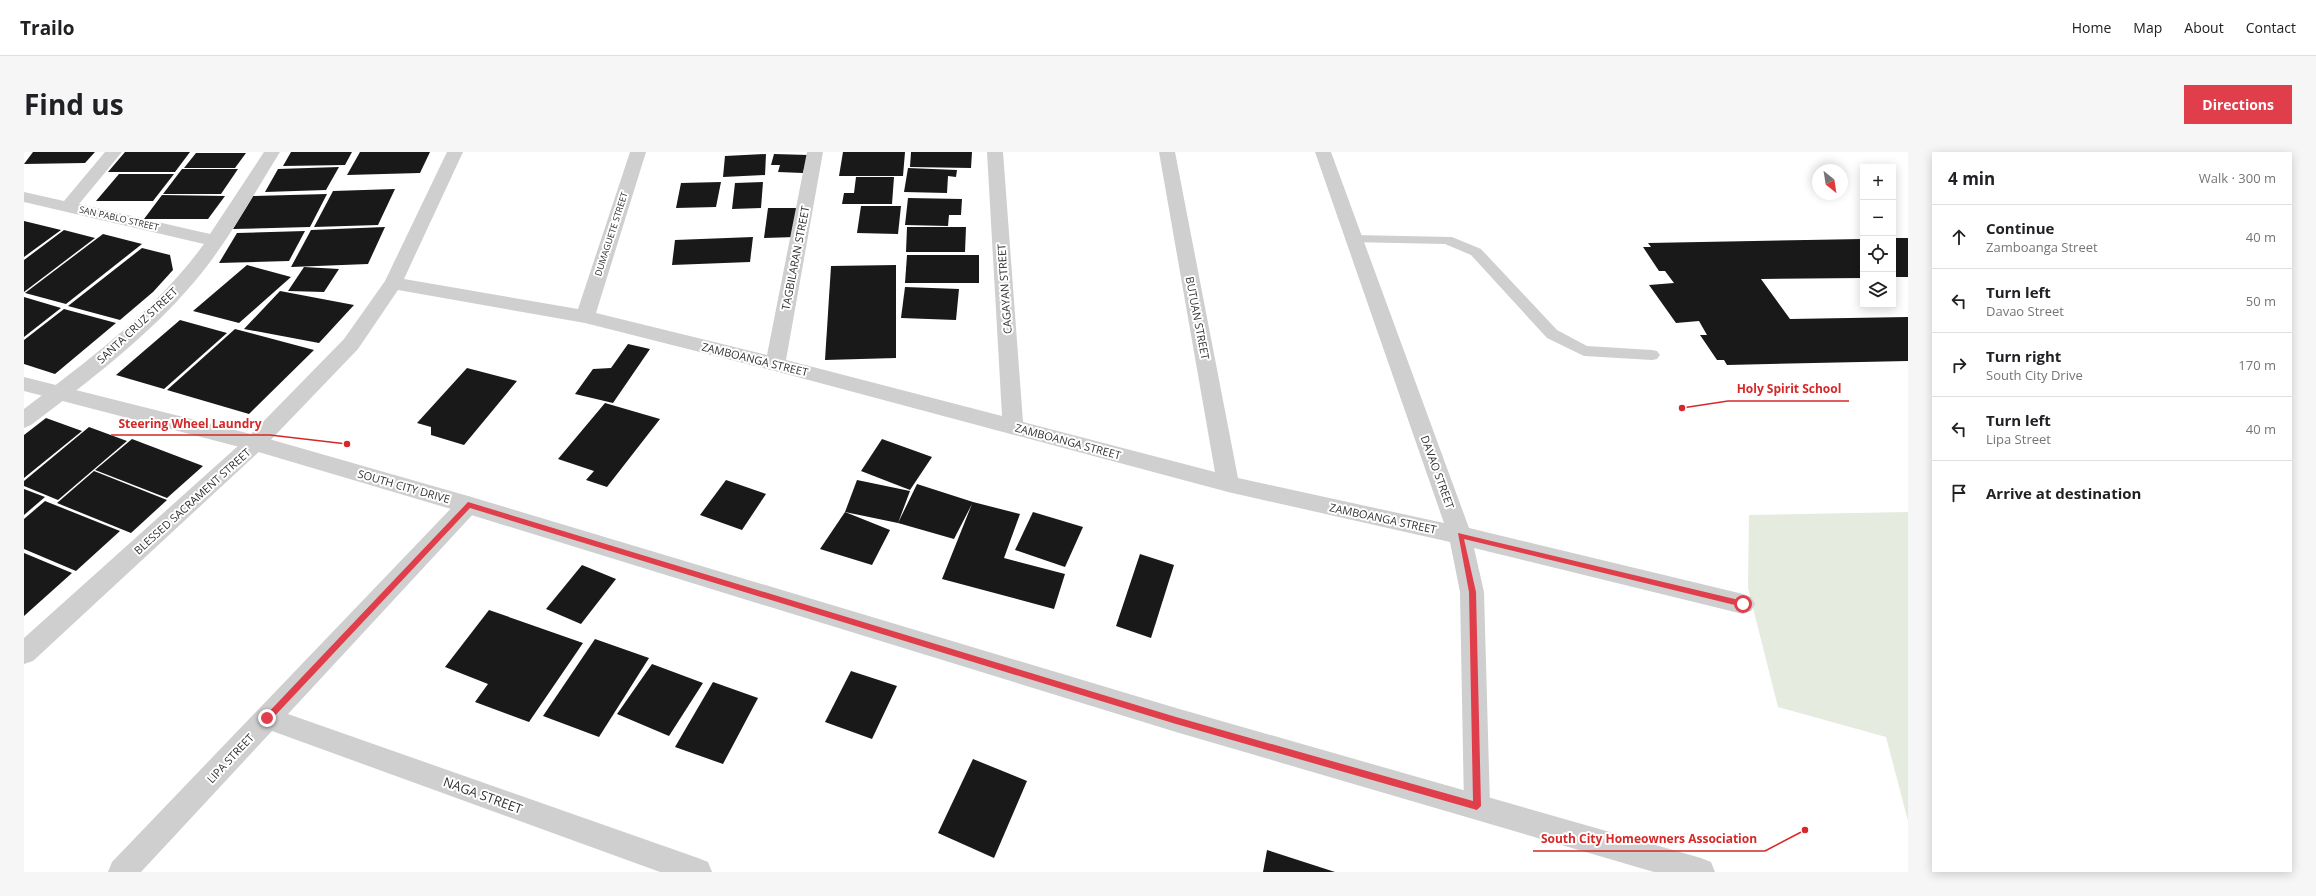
<!DOCTYPE html>
<html lang="en">
<head>
<meta charset="utf-8">
<style>
  :root { --surface:#fff; --page:#f6f6f6; --text:#202124; --muted:#757577; --line:#e0e0e0; --accent:#e03e4b }
  body { margin:0; font-family:"Open Sans",sans-serif; background:var(--page); color:var(--text) }
  .controls { position:absolute; right:12px; top:12px; display:grid; overflow:hidden; border-radius:0px; box-shadow:0 2px 10px #0003 }
  .controls button { width:36px; height:36px; display:grid; place-items:center; padding:0; border:0; border-bottom:1px solid var(--line); background:var(--surface); color:var(--text); font:20px sans-serif }
  .compass { position:absolute; left:1788px; top:12px; width:36px; height:36px; border-radius:50%; background:var(--surface); box-shadow:0 2px 10px #0003; rotate:150deg }
  .stop { position:absolute; width:12px; height:12px; margin:-9px; border:3px solid #e03e4b; border-radius:50%; background:#fff }
  .stop.end { background:#e03e4b; border-color:#fff; box-shadow:0 1px 4px #0008 }
  .list { margin:0; padding:0; list-style:none }
  h2 { display:flex; justify-content:space-between; align-items:center; height:52px; margin:0; padding:0 16px; font-size:17px }
  h2 small { font-size:13px; font-weight:400; color:var(--muted) }
  .list li { display:grid; grid-template-columns:26px 1fr auto; gap:12px; align-items:center; box-sizing:border-box; height:64px; padding:0 16px; border-top:1px solid var(--line) }
  .list b { display:block; font-size:15px; white-space:nowrap }
  .list p { margin:0; font-size:13px; white-space:nowrap; color:var(--muted) }
  .list em { font-size:13px; font-style:normal; color:var(--muted) }
  .icon { flex:none; width:22px; height:22px; fill:none; stroke:currentColor; stroke-width:2; stroke-linecap:round; stroke-linejoin:round }
  .map { position:relative; flex:none; width:1884px; height:720px; overflow:hidden; border-radius:0px }
  header { display:flex; align-items:center; gap:24px; box-sizing:border-box; height:56px; padding:0 20px; background:var(--surface); border-bottom:1px solid var(--line) }
  header strong { font-size:19px }
  nav { display:flex; gap:22px; margin-inline-start:auto; font-size:14px }
  .intro { display:flex; align-items:center; justify-content:space-between; box-sizing:border-box; height:96px; padding:0 24px }
  h1 { margin:0; font-size:28px }
  .button { padding:10px 18px; border-radius:0px; background:var(--accent); color:#fff; font-size:14px; font-weight:700 }
  main { display:flex; gap:24px; padding:0 24px }
  aside { flex:1; background:var(--surface); border-radius:0px; box-shadow:0 2px 10px #0003 }
  .map>svg:first-child { display:block }
  .green { fill:#e5ebde }
  .building { fill:#191919 }
  .lines { fill:none; stroke-linecap:round; stroke-linejoin:round }
  .service { fill:#cfcfcf; fill-rule:evenodd }
  .minor { fill:#cfcfcf; fill-rule:evenodd }
  .tertiary { fill:#cfcfcf; fill-rule:evenodd }
  .route { fill:#e03e4b }
  .labels { text-anchor:middle; dominant-baseline:central; stroke-width:4; stroke-linejoin:round; paint-order:stroke }
  .far-street-label { font-size:9px; fill:#323232; stroke:#fff }
  .street-label { font-size:11px; fill:#323232; stroke:#fff }
  .near-street-label { font-size:13px; fill:#323232; stroke:#fff }
  .leader { fill:none; stroke:#d62828; stroke-width:1.5 }
  .callout-dot { fill:#d62828; stroke:#fff; stroke-width:1.5 }
  .callout-label { font-size:12px; text-anchor:middle; font-weight:bold; fill:#d62828; stroke:#fff; stroke-width:4; stroke-linejoin:round; paint-order:stroke }
</style>
</head>
<body>
<header>
<strong>Trailo</strong>
<nav><a>Home</a><a>Map</a><a>About</a><a>Contact</a></nav>
</header>
<div class="intro"><h1>Find us</h1><a class="button">Directions</a></div>
<main>
<div class="map">
<svg width="1884" height="720" viewBox="0 0 1884 720">
  <rect width="100%" height="100%" fill="#fff"/>
  <path class="green" d="M1884 360V669L1862 585 1754 555 1724 436 1725 363Z"/>
  <g class="building">
    <path d="M9 0H71L61 11 0 12Z"/>
    <path d="M101 0H166L151 20H84Z"/>
    <path d="M267 0H328L321 13 259 14Z"/>
    <path d="M336 0H406L396 21 323 23Z"/>
    <path d="M819 0H881L879 24H815Z"/>
    <path d="M887 0H948L947 16 886 15Z"/>
    <path d="M172 1H222L211 16H160Z"/>
    <path d="M742 2 741 23 699 25 701 4Z"/>
    <path d="M750 2 784 3 779 21 754 20 756 13H747Z"/>
    <path d="M315 15 302 38 241 40 254 17Z"/>
    <path d="M884 16 933 18 932 25 924 24 923 41 880 40Z"/>
    <path d="M158 17H214L197 42H139Z"/>
    <path d="M95 22H150L129 49H72Z"/>
    <path d="M832 25H870L868 52H818L820 41H830Z"/>
    <path d="M697 30 692 55 652 56 657 31Z"/>
    <path d="M739 30 737 56 708 57 711 31Z"/>
    <path d="M371 37 354 73 290 75 309 39Z"/>
    <path d="M303 42 286 75 209 77 229 44Z"/>
    <path d="M138 43 201 44 184 67H120Z"/>
    <path d="M884 46 938 47 937 63H925L924 74 881 73Z"/>
    <path d="M837 54H877L874 82 833 81Z"/>
    <path d="M744 56H774L772 85 740 86Z"/>
    <path d="M0 69 37 78 0 105Z"/>
    <path d="M361 75 344 112 267 115 287 78Z"/>
    <path d="M883 75H942L941 100H882Z"/>
    <path d="M40 78 71 86 0 140V108Z"/>
    <path d="M281 79 265 109 195 111 213 81Z"/>
    <path d="M79 82 118 92 42 152 1 141Z"/>
    <path d="M729 85 726 110 648 113 651 88Z"/>
    <rect x="1869" y="86" width="15" height="39"/>
    <path d="M1839 87V126L1737 127 1766 167 1884 165V209L1703 213 1700 208H1693L1676 183H1683L1675 169 1652 171 1625 133 1650 131 1641 119H1635L1619 95H1627L1624 91Z"/>
    <path d="M118 96 146 103 149 118 129 140 96 168 44 154Z"/>
    <path d="M883 103H955V131H881Z"/>
    <path d="M223 113 267 125 215 171 169 159Z"/>
    <path d="M872 113V206L801 208 807 114Z"/>
    <path d="M280 115 315 117 300 140 264 139Z"/>
    <path d="M881 135 935 137 932 168 877 166Z"/>
    <path d="M256 139 330 153 295 191 220 177Z"/>
    <path d="M0 145 37 156 0 185Z"/>
    <path d="M40 157 92 171 31 222 0 212V188Z"/>
    <path d="M156 168 203 181 140 237 92 223Z"/>
    <path d="M211 177 290 198 225 262 143 238Z"/>
    <path d="M604 192 626 197 589 251 551 242 569 217 587 216Z"/>
    <path d="M443 216 493 229 440 293 407 283V275L393 271Z"/>
    <path d="M581 251 636 267 583 335 562 328 570 319 534 307Z"/>
    <path d="M22 266 58 279 0 326V283Z"/>
    <path d="M65 275 103 289 34 348 0 334V329Z"/>
    <path d="M108 287 179 314 143 346 71 318Z"/>
    <path d="M858 287 908 305 886 338 837 319Z"/>
    <path d="M70 319 143 348 107 381 33 351Z"/>
    <path d="M702 328 742 342 718 378 676 363Z"/>
    <path d="M833 328 886 339 874 371 893 332 949 350 996 362 980 406 1041 422 1030 457 918 427 948 352 930 387 874 371 821 360Z"/>
    <path d="M0 337 21 345 0 363Z"/>
    <path d="M21 349 96 379 52 419 0 397V367Z"/>
    <path d="M821 360 866 378 848 413 796 397Z"/>
    <path d="M1009 360 1059 375 1041 415 991 398Z"/>
    <path d="M0 401 48 421 0 464Z"/>
    <path d="M1116 402 1150 413 1127 486 1092 474Z"/>
    <path d="M558 413 592 427 557 472 522 457Z"/>
    <path d="M465 458 559 491 505 570 451 550 464 532 421 515Z"/>
    <path d="M571 487 625 506 575 585 519 564Z"/>
    <path d="M628 512 679 531 645 584 593 562Z"/>
    <path d="M827 519 873 534 848 587 801 570Z"/>
    <path d="M689 530 734 546 699 612 651 595Z"/>
    <path d="M949 607 1003 629 970 706 914 681Z"/>
    <path d="M1243 698 1311 720H1239Z"/>
  </g>
  <g class="lines">
    <path class="service" d="M1330 83 1428 85 1457 97 1533 178 1563 194 1628 198 1633 199 1636 203 1633 207 1628 208 1560 204 1523 186 1447 103 1421 92 1325 90 1323 87 1325 84Z"/>
    <g class="minor">
      <path d="M81 0H98L55 52 186 82 240 0H256C229 43 204 90 171 129 124 185 65 229 7 273L0 276V257C65 208 131 159 180 92L0 50V40L40 49Z"/>
      <path d="M423 0H439L380 127 554 157 606 0H622L572 161 743 203 783 0H799L762 208 978 264 963 0H979L999 270 1191 320 1135 0H1151L1214 326 1420 371 1291 0H1307L1445 376 1719 442 1727 445 1731 452 1727 459 1719 462 1450 396 1460 440 1466 654 1462 663 1453 667 1444 663 1440 654 1436 440 1426 390 1204 340 751 219 561 171 374 138 334 197 238 297 9 509 0 512V486L224 285 320 187 361 129Z"/>
      <path d="M444 344 452 347 455 353 452 359 264 562 674 706 684 710 688 720H636L248 579 117 720H84L88 710 436 347Z"/>
    </g>
    <path class="tertiary" d="M0 225 231 283 444 344 1152 556 1677 706 1687 710 1691 720H1630L1152 580 444 362 231 299 0 239Z"/>
  </g>
  <path class="route" d="M444 350 1152 565 1449 649 1445 440 1434 381 1719 449 1722 452 1719 455 1440 387 1452 440 1457 654 1453 658 1152 572 446 356 246 569H241V564Z"/>
  <g class="labels">
    <g class="far-street-label">
      <text transform="translate(95 66) rotate(13)">SAN PABLO STREET</text>
      <text transform="translate(587 82) rotate(-72)">DUMAGUETE STREET</text>
    </g>
    <g class="street-label">
      <text transform="translate(771 106) rotate(-79)">TAGBILARAN STREET</text>
      <text transform="translate(980 137) rotate(-94)">CAGAYAN STREET</text>
      <text transform="translate(1174 166) rotate(79)">BUTUAN STREET</text>
      <text transform="translate(113 173) rotate(-43)">SANTA CRUZ STREET</text>
      <text transform="translate(731 207) rotate(14)">ZAMBOANGA STREET</text>
      <text transform="translate(1044 289) rotate(15)">ZAMBOANGA STREET</text>
      <text transform="translate(1414 320) rotate(70)">DAVAO STREET</text>
      <text transform="translate(380 334) rotate(16)">SOUTH CITY DRIVE</text>
      <text transform="translate(168 349) rotate(-42)">BLESSED SACRAMENT STREET</text>
      <text transform="translate(1359 366) rotate(12)">ZAMBOANGA STREET</text>
      <text transform="translate(206 606) rotate(-47)">LIPA STREET</text>
    </g>
    <g class="near-street-label">
      <text transform="translate(459 643) rotate(20)">NAGA STREET</text>
    </g>
  </g>
  <path class="leader" d="M1658 256L1704 249H1825M323 292L246 283H87M1781 678L1741 699H1509"/>
  <g class="callout-dot">
    <circle cx="1658" cy="256" r="4"/>
    <circle cx="323" cy="292" r="4"/>
    <circle cx="1781" cy="678" r="4"/>
  </g>
  <g class="callout-label">
    <text x="1765" y="241">Holy Spirit School</text>
    <text x="166" y="276">Steering Wheel Laundry</text>
    <text x="1625" y="691">South City Homeowners Association</text>
  </g>
</svg>
<div class="controls">
<button>+</button>
<button>−</button>
<button><svg class="icon" aria-label="locate" viewBox="0 0 24 24"><circle cx="12" cy="12" r="6"/><path d="M12 2v4M12 18v4M2 12h4M18 12h4"/></svg></button>
<button><svg class="icon" aria-label="layers" viewBox="0 0 24 24"><path d="M12 4l9 5-9 5-9-5zM3 14l9 5 9-5"/></svg></button>
</div>
<svg class="compass" viewBox="-18 -18 36 36"><path d="M0-13l5 13h-10z" fill="#e53935"/><path d="M0 13l5-13h-10z" fill="#757577"/></svg>
<div class="stop" style="left:1719px;top:452px"></div>
<div class="stop end" style="left:243px;top:566px"></div>
</div>
<aside>
<h2>4 min<small>Walk · 300 m</small></h2>
<ul class="list">
<li><svg class="icon" aria-label="ahead" viewBox="0 0 24 24"><path d="M12 20V5M6 11l6-6 6 6"/></svg><div><b>Continue</b><p>Zamboanga Street</p></div><em>40 m</em></li>
<li><svg class="icon" aria-label="left" viewBox="0 0 24 24"><path d="M17 20v-9H6M10 6l-5 5 5 5"/></svg><div><b>Turn left</b><p>Davao Street</p></div><em>50 m</em></li>
<li><svg class="icon" aria-label="right" viewBox="0 0 24 24"><path d="M7 20v-9h11M14 6l5 5-5 5"/></svg><div><b>Turn right</b><p>South City Drive</p></div><em>170 m</em></li>
<li><svg class="icon" aria-label="left" viewBox="0 0 24 24"><path d="M17 20v-9H6M10 6l-5 5 5 5"/></svg><div><b>Turn left</b><p>Lipa Street</p></div><em>40 m</em></li>
<li><svg class="icon" aria-label="arrive" viewBox="0 0 24 24"><path d="M6 21V4h12l-3 4 3 4H6"/></svg><div><b>Arrive at destination</b></div></li>
</ul>
</aside>
</main>
</body>
</html>
